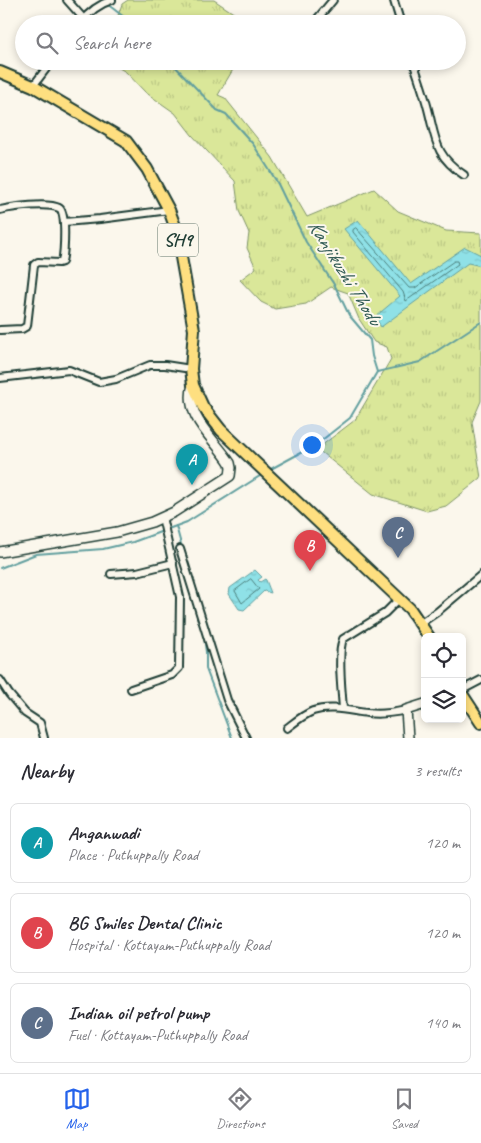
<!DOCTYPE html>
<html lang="en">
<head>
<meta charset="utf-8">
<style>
  :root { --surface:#fff; --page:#f2f2f3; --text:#2b2b33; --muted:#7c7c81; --line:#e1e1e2; --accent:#2563eb }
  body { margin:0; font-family:Caveat,sans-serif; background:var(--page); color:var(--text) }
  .controls { position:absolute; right:15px; bottom:15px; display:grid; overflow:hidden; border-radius:8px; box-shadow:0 2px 8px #0003 }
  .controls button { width:45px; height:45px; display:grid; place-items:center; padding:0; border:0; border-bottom:1px solid var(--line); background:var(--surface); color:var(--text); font:25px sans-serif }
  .you { position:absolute; left:311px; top:444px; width:18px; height:18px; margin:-12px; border:4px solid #fff; border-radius:50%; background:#1a73e8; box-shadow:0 0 0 8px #1a73e833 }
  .badge { display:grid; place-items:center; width:32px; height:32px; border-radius:50%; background:var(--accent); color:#fff; font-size:16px; font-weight:700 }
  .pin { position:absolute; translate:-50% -41px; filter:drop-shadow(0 1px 2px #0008) }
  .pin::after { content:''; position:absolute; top:26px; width:18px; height:15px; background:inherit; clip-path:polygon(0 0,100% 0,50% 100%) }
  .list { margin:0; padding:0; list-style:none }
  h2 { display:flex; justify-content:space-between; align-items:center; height:65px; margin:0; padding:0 20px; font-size:21px }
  h2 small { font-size:16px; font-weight:400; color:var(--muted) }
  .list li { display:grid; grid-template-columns:32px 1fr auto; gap:15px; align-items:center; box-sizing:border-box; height:80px; margin:0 10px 10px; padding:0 10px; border:1px solid var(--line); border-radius:8px }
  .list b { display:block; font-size:19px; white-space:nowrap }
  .list p { margin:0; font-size:16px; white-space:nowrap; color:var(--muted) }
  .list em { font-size:16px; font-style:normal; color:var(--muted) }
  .icon { flex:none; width:28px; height:28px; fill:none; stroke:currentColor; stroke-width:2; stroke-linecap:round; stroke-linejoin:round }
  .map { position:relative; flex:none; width:481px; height:738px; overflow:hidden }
  .search { position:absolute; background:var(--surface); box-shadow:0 2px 8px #0003; left:15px; right:15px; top:15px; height:55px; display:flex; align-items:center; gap:12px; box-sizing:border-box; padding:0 18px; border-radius:28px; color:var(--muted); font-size:19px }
  .sheet { height:335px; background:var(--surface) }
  nav { display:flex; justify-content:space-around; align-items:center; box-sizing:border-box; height:70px; border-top:1px solid var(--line); background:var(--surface); font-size:14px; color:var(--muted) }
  nav a { display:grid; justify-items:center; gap:2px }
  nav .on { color:var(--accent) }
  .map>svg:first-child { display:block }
  .grass { fill:url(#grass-tufts); stroke:#7c9266 }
  .water { fill:url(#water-ripples); stroke:#629f9f }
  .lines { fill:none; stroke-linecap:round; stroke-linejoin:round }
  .shore { stroke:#4c7f7c; stroke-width:1 }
  .stream { stroke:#629f9f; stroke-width:2 }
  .street-casing { stroke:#1f3d34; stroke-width:10 }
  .secondary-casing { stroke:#1f3d34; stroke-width:12 }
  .primary-casing { stroke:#1f3d34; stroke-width:14 }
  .street { stroke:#fbf7ec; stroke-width:6 }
  .secondary { stroke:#fbf7ec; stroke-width:9 }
  .primary { stroke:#fedf80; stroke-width:10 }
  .labels { text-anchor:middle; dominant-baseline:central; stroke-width:4; stroke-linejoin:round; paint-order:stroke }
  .shield { fill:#fbf7ec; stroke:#61756b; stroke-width:1 }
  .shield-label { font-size:19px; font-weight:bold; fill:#1f3d34 }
  .water-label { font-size:21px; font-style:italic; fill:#355e58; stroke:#fbf7ec }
</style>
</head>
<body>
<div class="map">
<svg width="481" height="738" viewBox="0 0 481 738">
  <defs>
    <pattern id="grass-tufts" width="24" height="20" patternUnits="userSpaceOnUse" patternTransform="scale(1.25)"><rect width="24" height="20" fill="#dae799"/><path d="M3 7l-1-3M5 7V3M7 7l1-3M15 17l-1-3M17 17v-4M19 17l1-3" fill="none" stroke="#bbc784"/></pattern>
    <pattern id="water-ripples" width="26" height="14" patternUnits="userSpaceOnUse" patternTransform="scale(1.25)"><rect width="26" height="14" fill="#8fe1e7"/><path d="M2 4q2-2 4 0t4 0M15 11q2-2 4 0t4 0" fill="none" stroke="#7bc2c7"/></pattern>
  </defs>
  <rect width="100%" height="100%" fill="#fbf7ec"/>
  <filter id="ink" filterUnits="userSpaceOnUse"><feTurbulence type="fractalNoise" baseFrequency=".02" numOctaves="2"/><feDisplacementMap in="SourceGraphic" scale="10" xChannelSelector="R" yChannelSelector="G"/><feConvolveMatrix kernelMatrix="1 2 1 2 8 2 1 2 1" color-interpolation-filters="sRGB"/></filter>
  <g filter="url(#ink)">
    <g class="grass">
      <path d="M128 0H214L244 20 245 24H115L122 4Z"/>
      <path d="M107 61H238L218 95 225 98 272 157 307 217 374 189 398 211 446 231 481 233V401L472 422 481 478 446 506 427 511 373 494 317 449 355 420 391 359 387 347 374 342 359 319 348 293 331 287 306 304 275 309 261 302 240 280 256 268 247 248 249 233 239 211 235 181 192 135 175 113 145 92 126 72Z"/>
    </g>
    <g class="water">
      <path d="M358 220 411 284 465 247 481 255V266L468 263 381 327 375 317 400 296 344 229Z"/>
      <path d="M255 570 262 577 258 580 260 582 265 579 266 580 271 593 264 591 244 610 239 609 229 594 230 588Z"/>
    </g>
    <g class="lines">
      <g class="shore">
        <path d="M356 228 409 288H415L454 261H457L458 264 406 301 403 292 353 232V230Z"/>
        <path d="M251 579 259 589 242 603 235 591Z"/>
      </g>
      <g class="stream">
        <path d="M102 0 133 24"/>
        <path d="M170 61 217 110 226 114 253 144 277 182 306 242 335 286 349 315 370 340 372 356 377 372 350 418 317 444 269 470"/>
        <path d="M377 372 420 362 481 322"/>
        <path d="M176 526 182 548"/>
        <path d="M168 529 187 522 263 474"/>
        <path d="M0 568 36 554 103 549 133 542 163 531"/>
        <path d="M204 637 206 652V669L232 738"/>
      </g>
      <defs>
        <g id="street">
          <path d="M67 0 83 18"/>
          <path d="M394 1 401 24"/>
          <path d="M79 24C88 13 99 4 112 0"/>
          <path d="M313 24 333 0"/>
          <path d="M413 61C418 77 424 93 428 109 436 140 435 156 464 175"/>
          <path d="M33 86 52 61"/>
          <path d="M0 210C13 207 48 202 59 208 67 211 64 253 62 262L59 263 38 262 34 265 27 326 22 329 0 330"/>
          <path d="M64 222 100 219 169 210"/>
          <path d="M0 378 69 370 99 382 116 379 150 365H165L191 369"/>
          <path d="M180 549 227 700 246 738"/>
          <path d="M111 574 137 572 173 563"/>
          <path d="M421 623 437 612 481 575"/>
          <path d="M0 680 9 694 25 713 40 723 44 738"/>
          <path d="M131 689 172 675 179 668 180 597 162 517"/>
          <path d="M462 690 481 680"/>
          <path d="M343 709C342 692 337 654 343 639L385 613 399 599"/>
          <path d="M287 728C295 722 303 715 313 711 331 705 350 711 367 713 381 715 393 713 406 710"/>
        </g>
        <g id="secondary">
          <path d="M0 552 117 532 152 522 174 512 230 476 231 468 230 463C215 439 183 416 193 385"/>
          <path d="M408 738 406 710 425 704"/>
        </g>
        <g id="primary">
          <path d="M0 72 33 86 126 141 147 169 169 210 176 229 194 330 191 369 193 385 203 407 221 430 410 609 429 637"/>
          <path d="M462 694 481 723"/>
        </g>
      </defs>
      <use href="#street" class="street-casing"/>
      <use href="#secondary" class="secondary-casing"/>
      <use href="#primary" class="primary-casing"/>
      <use href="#street" class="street"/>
      <use href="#secondary" class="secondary"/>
      <use href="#primary" class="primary"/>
    </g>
  </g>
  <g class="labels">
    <rect class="shield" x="158" y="223.5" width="40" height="33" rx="4"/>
    <g class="shield-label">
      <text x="178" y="240">SH9</text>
    </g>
    <g class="water-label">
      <text transform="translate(345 272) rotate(58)">Kanjikuzhi Thodu</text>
    </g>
  </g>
</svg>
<div class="controls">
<button><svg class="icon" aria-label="locate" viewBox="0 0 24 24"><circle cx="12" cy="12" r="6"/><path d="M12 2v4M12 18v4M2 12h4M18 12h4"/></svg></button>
<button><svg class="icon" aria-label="layers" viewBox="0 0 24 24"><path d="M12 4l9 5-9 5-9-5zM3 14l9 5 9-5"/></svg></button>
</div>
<div class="you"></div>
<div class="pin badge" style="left:192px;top:485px;background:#0f9aa8">A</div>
<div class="pin badge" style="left:310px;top:571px;background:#e0444e">B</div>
<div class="pin badge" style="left:398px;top:558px;background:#5c6f8a">C</div>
<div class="search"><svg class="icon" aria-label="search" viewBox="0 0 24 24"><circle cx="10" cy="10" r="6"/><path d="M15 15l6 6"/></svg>Search here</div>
</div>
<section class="sheet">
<h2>Nearby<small>3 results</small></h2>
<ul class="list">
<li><span class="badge" style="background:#0f9aa8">A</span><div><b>Anganwadi</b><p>Place · Puthuppally Road</p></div><em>120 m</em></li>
<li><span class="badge" style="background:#e0444e">B</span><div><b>BG Smiles Dental Clinic</b><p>Hospital · Kottayam-Puthuppally Road</p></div><em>120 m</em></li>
<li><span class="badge" style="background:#5c6f8a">C</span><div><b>Indian oil petrol pump</b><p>Fuel · Kottayam-Puthuppally Road</p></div><em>140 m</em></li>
</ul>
</section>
<nav>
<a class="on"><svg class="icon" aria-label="map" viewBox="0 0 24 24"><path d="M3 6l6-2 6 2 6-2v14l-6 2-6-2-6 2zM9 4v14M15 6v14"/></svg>Map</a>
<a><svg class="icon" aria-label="directions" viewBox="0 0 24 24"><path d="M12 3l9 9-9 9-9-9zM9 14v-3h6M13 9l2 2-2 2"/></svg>Directions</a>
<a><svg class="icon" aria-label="saved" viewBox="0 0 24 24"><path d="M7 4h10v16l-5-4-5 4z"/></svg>Saved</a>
</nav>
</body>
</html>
